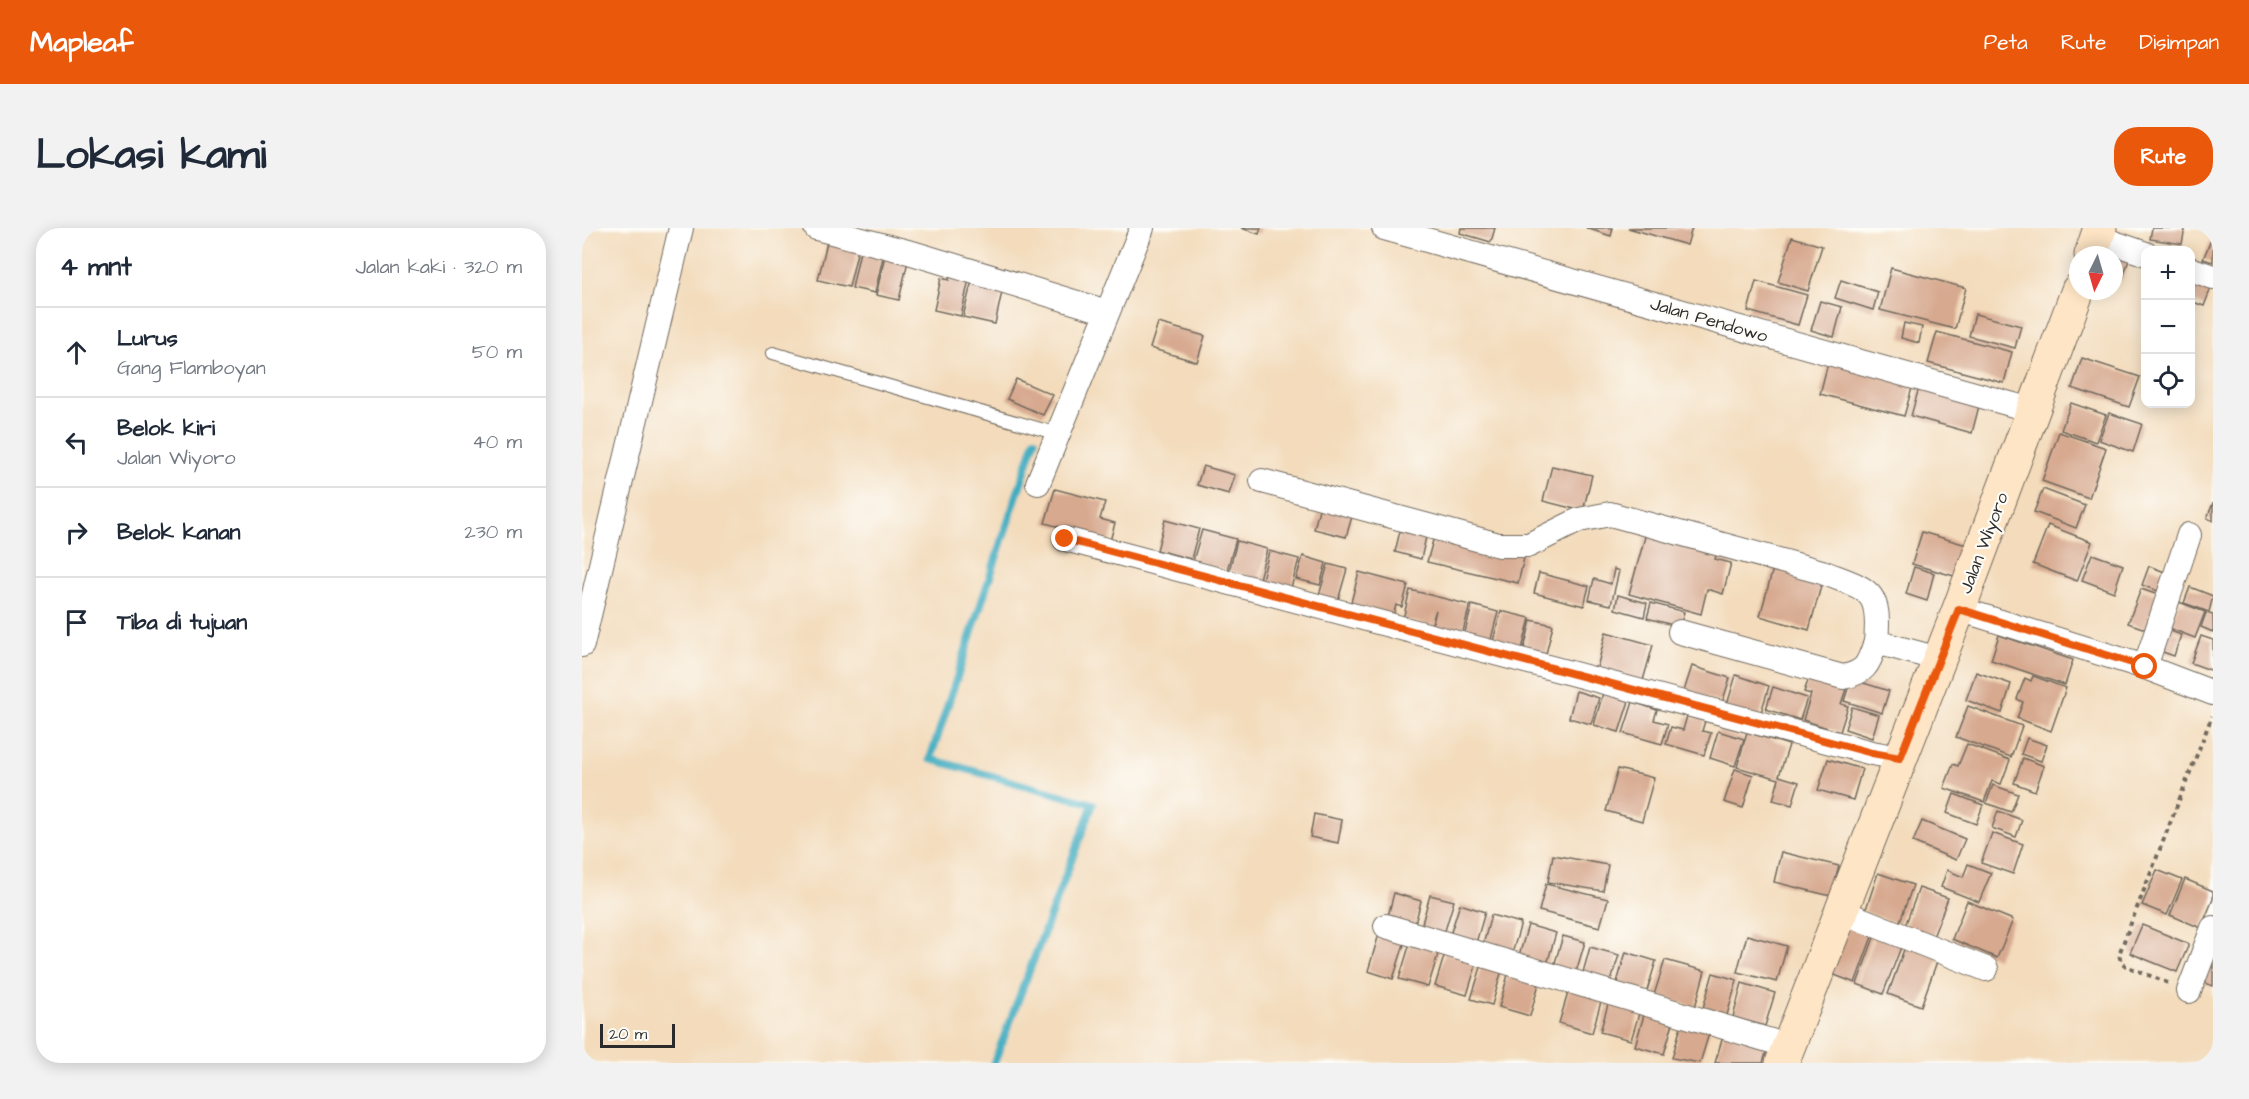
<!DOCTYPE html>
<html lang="id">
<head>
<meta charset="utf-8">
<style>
  :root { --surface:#fff; --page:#f2f2f3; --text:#1f2937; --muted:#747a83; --line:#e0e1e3; --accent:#ea580c }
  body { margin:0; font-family:"Architects Daughter",sans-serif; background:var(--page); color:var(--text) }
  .controls { position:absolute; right:18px; top:18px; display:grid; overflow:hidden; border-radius:12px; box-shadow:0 3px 15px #0003 }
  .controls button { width:54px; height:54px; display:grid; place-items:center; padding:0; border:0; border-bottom:2px solid var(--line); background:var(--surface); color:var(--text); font:30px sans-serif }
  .compass { position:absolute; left:1487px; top:18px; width:54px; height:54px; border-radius:50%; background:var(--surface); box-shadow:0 3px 15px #0003; rotate:185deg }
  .scale { position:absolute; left:18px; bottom:15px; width:75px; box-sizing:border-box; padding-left:6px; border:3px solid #2b2b2b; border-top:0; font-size:16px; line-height:21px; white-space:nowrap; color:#2b2b2b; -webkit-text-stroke:4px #fdfcf7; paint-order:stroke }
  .stop { position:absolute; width:18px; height:18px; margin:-14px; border:4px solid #ea580c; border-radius:50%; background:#fff }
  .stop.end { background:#ea580c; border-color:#fff; box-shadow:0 2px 6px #0008 }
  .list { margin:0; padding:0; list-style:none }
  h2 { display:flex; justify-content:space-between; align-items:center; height:78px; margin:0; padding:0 24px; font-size:26px }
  h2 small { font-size:20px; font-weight:400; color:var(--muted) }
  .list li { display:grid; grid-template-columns:39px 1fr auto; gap:18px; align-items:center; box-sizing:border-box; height:90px; padding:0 24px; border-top:2px solid var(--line) }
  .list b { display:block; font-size:22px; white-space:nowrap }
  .list p { margin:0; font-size:20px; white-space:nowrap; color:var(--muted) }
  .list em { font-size:20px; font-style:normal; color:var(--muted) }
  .icon { flex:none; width:33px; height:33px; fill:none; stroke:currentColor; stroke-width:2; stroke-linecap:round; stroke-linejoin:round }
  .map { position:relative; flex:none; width:1631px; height:835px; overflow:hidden; border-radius:24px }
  header { display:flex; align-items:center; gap:36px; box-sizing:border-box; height:84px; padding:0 30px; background:var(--accent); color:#fff }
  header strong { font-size:28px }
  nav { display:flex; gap:33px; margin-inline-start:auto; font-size:21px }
  .intro { display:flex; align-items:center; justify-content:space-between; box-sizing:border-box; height:144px; padding:0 36px }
  h1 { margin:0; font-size:42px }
  .button { padding:15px 27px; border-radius:24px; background:var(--accent); color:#fff; font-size:21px; font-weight:700 }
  main { display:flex; gap:36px; padding:0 36px }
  aside { flex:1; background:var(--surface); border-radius:24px; box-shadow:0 3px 15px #0003 }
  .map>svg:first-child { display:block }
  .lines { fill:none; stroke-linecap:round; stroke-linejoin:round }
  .stream { stroke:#42adc1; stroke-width:8 }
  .building { fill:#d7a98f }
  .lane-casing { stroke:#71695d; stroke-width:14 }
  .street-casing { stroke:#71695d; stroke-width:26 }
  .secondary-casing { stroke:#71695d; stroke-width:35 }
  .path { stroke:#71695d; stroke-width:4; stroke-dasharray:4.5 4.5; stroke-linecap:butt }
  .lane { stroke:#fff; stroke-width:12 }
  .street { stroke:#fff; stroke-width:24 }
  .secondary { stroke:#fee5c5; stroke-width:33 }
  .route { stroke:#ea580c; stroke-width:8 }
  .labels { text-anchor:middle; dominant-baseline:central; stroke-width:4.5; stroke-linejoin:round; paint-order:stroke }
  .street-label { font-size:18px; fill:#2b2b2b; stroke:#fdfcf7 }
</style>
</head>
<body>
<header>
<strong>Mapleaf</strong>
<nav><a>Peta</a><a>Rute</a><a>Disimpan</a></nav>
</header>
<div class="intro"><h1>Lokasi kami</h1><a class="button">Rute</a></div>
<main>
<aside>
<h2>4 mnt<small>Jalan kaki · 320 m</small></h2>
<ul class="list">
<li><svg class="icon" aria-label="ahead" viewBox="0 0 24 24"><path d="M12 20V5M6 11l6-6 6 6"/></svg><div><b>Lurus</b><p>Gang Flamboyan</p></div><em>50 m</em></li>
<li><svg class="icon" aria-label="left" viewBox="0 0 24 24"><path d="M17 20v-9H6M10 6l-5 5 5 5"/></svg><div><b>Belok kiri</b><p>Jalan Wiyoro</p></div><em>40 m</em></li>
<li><svg class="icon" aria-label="right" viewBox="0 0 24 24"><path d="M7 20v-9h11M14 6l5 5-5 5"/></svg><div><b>Belok kanan</b></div><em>230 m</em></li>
<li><svg class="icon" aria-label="arrive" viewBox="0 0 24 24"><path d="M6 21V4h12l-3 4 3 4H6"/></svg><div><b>Tiba di tujuan</b></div></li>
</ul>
</aside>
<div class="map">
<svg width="1631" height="835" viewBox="0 0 1631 835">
  <rect width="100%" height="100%" fill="#fdfcf7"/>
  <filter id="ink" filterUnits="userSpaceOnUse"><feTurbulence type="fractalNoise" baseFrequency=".0167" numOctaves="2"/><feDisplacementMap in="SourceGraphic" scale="12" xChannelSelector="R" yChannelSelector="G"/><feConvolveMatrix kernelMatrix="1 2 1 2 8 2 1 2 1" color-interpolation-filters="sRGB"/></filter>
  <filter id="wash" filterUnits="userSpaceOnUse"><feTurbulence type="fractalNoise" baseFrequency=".008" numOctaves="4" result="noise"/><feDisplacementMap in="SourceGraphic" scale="24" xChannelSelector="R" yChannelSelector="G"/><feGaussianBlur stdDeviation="1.35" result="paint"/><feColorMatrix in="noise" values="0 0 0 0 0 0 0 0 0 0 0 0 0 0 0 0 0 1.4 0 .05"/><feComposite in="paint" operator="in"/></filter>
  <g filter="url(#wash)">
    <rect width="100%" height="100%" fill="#f3dbbb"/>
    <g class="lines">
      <path class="stream" d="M412 835 511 576 348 531 453 212"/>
    </g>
    <g id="blocks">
      <g class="building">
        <path d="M659 0H679L677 6Z"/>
        <path d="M879 0H913L909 14 878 5Z"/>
        <path d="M1004 0H1031L1029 8Z"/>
        <path d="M1046 0H1110L1105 17Z"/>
        <path d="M1570 0H1603L1600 16 1568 11Z"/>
        <path d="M1210 9 1240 18 1226 63 1196 54Z"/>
        <path d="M1629 12 1631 13V34L1621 31Z"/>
        <path d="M245 14 276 21 267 59 236 52Z"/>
        <path d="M278 23 301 29 293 65 270 60Z"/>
        <path d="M1526 24 1547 32 1540 52 1532 49V27H1525Z"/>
        <path d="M303 28 326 33 317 72 294 67Z"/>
        <path d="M1309 40 1384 60 1373 101 1298 82Z"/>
        <path d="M368 47 387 51 379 88 352 82 359 50 367 52Z"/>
        <path d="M1608 49 1630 57 1622 78 1608 73Z"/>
        <path d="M390 52 421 59 413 96 381 89Z"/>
        <path d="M1259 52 1296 64 1291 82 1253 70Z"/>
        <path d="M1174 53 1225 67 1216 97 1166 83Z"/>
        <path d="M1238 73 1260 79 1252 109 1229 102Z"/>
        <path d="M1393 86 1439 98 1433 120 1387 108Z"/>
        <path d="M576 95 623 108 615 134 568 120Z"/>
        <path d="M1322 95 1340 99 1337 115 1319 110Z"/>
        <path d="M1355 104 1430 124 1422 155 1346 135Z"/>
        <path d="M1500 130 1558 149 1547 179 1490 160Z"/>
        <path d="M1247 131 1332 153 1322 188 1238 166Z"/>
        <path d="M434 151 471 167 461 187 425 171Z"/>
        <path d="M1338 156 1398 174 1390 205 1329 188Z"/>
        <path d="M1489 175 1524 187 1514 214 1479 202Z"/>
        <path d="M1527 185 1560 196 1551 224 1517 212Z"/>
        <path d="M1477 204 1524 220 1507 270 1460 253Z"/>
        <path d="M621 238 653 247 647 266 615 257Z"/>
        <path d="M970 238 1010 247 1001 283 961 273Z"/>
        <path d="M473 261 523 274 518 291 533 295 528 313 463 295Z"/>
        <path d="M1461 261 1503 277 1494 300 1452 284Z"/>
        <path d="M1631 275V293L1625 290Z"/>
        <path d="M738 277 771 285 764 309 732 301Z"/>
        <path d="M583 292 617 301 609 331 575 322Z"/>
        <path d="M1466 297 1510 314 1495 353 1451 336Z"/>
        <path d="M1066 298 1137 317 1133 331 1149 335 1141 366 1125 361 1119 386 1047 366Z"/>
        <path d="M620 302 654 311 645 342 611 333Z"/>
        <path d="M818 303 844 309 839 331 813 324Z"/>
        <path d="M1340 304 1388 318 1379 350 1330 336Z"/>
        <path d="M853 305 943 326 936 355 845 334Z"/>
        <path d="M655 313 685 321 677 351 647 343Z"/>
        <path d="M687 323 717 331 709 360 680 352Z"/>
        <path d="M1510 326 1541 337 1532 364 1500 352Z"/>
        <path d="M721 328 744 335 738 357 714 351Z"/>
        <path d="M746 336 765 341 755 376 736 371Z"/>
        <path d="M1192 337 1241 351 1227 402 1178 388Z"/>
        <path d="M1567 338 1588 346 1581 365 1560 357Z"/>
        <path d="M1332 339 1352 345 1345 373 1324 366Z"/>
        <path d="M1032 341 1037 343 1029 377 1007 372 1012 351 1029 356Z"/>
        <path d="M777 344 826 357 820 379 814 377 811 388 768 378Z"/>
        <path d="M957 345 1007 358 1002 378 952 365Z"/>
        <path d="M1608 359 1631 368 1627 384 1602 375Z"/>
        <path d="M1559 361 1582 369 1569 403 1546 395Z"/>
        <path d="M828 362 888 377 880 407 850 399 854 382 849 398 821 391Z"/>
        <path d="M1036 367 1065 375 1062 389 1033 381Z"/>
        <path d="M1597 374 1623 384 1613 410 1587 400Z"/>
        <path d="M1069 375 1102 384 1098 399 1065 390Z"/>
        <path d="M890 377 916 384 908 415 882 408Z"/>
        <path d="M919 383 948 390 940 421 911 413Z"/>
        <path d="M1624 385 1631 387V404L1619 399Z"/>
        <path d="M949 392 971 397 964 426 942 421Z"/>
        <path d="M1586 402 1599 407 1592 428 1578 423Z"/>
        <path d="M1024 404 1071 417 1060 456 1014 444Z"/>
        <path d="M1417 407 1491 432 1483 457 1409 432Z"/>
        <path d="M1619 408 1631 412V443L1609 435Z"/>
        <path d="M1110 438 1148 450 1140 475 1102 463Z"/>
        <path d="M1394 444 1429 456 1420 485 1384 472Z"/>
        <path d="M1154 447 1187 458 1177 491 1144 480Z"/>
        <path d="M1228 447 1267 452 1259 476 1266 478 1258 504 1221 492 1229 466 1222 464Z"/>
        <path d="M1451 448 1484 460 1469 503 1435 490 1441 474 1435 471 1443 450 1449 453Z"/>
        <path d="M1269 451 1307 463 1300 485 1262 473Z"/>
        <path d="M1191 459 1225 470 1218 492 1184 481Z"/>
        <path d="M994 463 1017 470 1009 496 987 490Z"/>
        <path d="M1021 465 1047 473 1037 504 1012 497Z"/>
        <path d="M1051 474 1075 482 1072 492 1086 496 1080 516 1041 505Z"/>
        <path d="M1386 478 1440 498 1429 529 1374 509Z"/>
        <path d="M1270 479 1297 487 1290 510 1263 501Z"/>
        <path d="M1105 488 1123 493 1120 503 1129 505 1122 527 1084 516 1089 499 1101 502Z"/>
        <path d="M1136 503 1162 511 1153 538 1128 530Z"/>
        <path d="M1165 504 1207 517 1197 548 1217 554 1210 577 1191 572 1197 551 1155 539Z"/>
        <path d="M1445 510 1465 517 1459 533 1439 526Z"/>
        <path d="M1385 516 1428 532 1419 556 1410 553 1402 574 1362 560 1371 536 1376 538Z"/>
        <path d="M1441 530 1462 538 1453 563 1432 555Z"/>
        <path d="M1246 531 1280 541 1271 572 1236 562Z"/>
        <path d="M1036 541 1072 550 1060 593 1024 583Z"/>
        <path d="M1153 541 1171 547 1161 580 1142 574Z"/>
        <path d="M1411 557 1436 566 1429 584 1404 575Z"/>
        <path d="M1372 566 1401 577 1394 596 1365 585Z"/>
        <path d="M1416 583 1440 592 1434 609 1410 600Z"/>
        <path d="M732 586 760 592 756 615 728 609Z"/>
        <path d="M1340 593 1383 611 1374 632 1331 614Z"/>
        <path d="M1410 605 1441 616 1431 646 1399 635Z"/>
        <path d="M1199 624 1257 638 1249 668 1192 654Z"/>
        <path d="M971 627 1026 637 1021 663 966 654Z"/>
        <path d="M1386 636 1409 645 1397 674 1359 659 1365 642 1381 649Z"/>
        <path d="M1575 642 1600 652 1585 687 1560 677Z"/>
        <path d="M1296 645 1331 657 1317 696 1283 684Z"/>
        <path d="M1603 651 1631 663V671L1619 700 1588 687Z"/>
        <path d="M964 656 1026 671 1018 699 957 683Z"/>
        <path d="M1337 660 1366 670 1351 709 1323 698Z"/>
        <path d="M812 665 839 673 832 700 805 692Z"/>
        <path d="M848 667 872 673 862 706 839 699Z"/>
        <path d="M1385 673 1431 692 1415 730 1370 711Z"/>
        <path d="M878 676 903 684 894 715 868 707Z"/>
        <path d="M909 687 939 695 930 726 901 717Z"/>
        <path d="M1265 692 1292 703 1273 755 1245 744Z"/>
        <path d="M946 697 974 705 965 736 937 728Z"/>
        <path d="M1560 697 1607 716 1595 744 1548 725Z"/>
        <path d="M1294 704 1321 714 1301 766 1275 756Z"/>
        <path d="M797 706 823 713 811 751 786 743Z"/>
        <path d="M1165 707 1205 718 1195 754 1155 744Z"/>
        <path d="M981 708 1003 714 994 744 972 738Z"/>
        <path d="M828 715 857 723 846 759 817 751Z"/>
        <path d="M1324 716 1357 728 1339 778 1306 766Z"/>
        <path d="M1008 719 1037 727 1028 756 1000 748Z"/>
        <path d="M1044 724 1074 733 1064 766 1034 758Z"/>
        <path d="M863 725 895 734 885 767 853 758Z"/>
        <path d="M1083 732 1123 743 1113 779 1072 767Z"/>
        <path d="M1631 733V758L1621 754Z"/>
        <path d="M900 736 920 742 910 777 889 771Z"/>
        <path d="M927 743 958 752 948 788 917 779Z"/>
        <path d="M1131 745 1155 752 1145 787 1121 780Z"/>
        <path d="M1160 755 1193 765 1183 798 1151 789Z"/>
        <path d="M988 758 1021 767 1010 805 977 795Z"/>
        <path d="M1028 770 1059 779 1049 812 1018 804Z"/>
        <path d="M1064 780 1093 788 1082 826 1053 818Z"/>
        <path d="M1101 791 1129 799 1118 835 1090 830Z"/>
        <path d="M1142 805 1186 818 1181 835H1133Z"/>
      </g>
    </g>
  </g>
  <g filter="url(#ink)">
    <use href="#blocks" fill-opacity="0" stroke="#71695d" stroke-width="1.5"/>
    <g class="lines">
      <defs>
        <path id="lane" d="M191 125 476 206"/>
        <g id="street">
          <path d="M234 0 330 25 525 84"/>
          <path d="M802 0 1453 183"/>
          <path d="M1515 9 1564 26"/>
          <path d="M1608 41 1631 49"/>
          <path d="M680 253 917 317H947L997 292 1028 286 1240 344C1286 362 1299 360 1294 414L1357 431"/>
          <path d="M456 255 560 0"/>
          <path d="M483 311 1290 525 1318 530"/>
          <path d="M1377 381 1563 439 1631 465"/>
          <path d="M1098 404 1261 449C1285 444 1286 436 1294 414"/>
          <path d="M0 417 99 0"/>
          <path d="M1563 439 1607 307"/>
          <path d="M1258 683 1404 741"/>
          <path d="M804 698 1206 818"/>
          <path d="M1607 763 1631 700"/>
        </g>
        <g id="secondary">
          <path d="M1509 27 1518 0"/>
          <path d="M1200 835 1377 381 1496 62"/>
        </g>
      </defs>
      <use href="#lane" class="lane-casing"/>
      <use href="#street" class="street-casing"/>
      <use href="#secondary" class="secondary-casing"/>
      <path class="path" d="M1586 755 1544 738 1539 734 1537 726 1630 488"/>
      <use href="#lane" class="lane"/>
      <use href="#street" class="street"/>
      <use href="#secondary" class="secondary"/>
    </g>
  </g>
  <g class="lines" filter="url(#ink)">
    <path class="route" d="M483 311 1290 525 1318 530 1377 381 1563 439"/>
  </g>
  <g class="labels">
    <g class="street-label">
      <text transform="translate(1127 92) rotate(16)">Jalan Pendowo</text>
      <text transform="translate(1402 315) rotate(-69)">Jalan Wiyoro</text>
    </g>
  </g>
</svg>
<div class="controls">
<button>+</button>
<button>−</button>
<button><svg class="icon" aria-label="locate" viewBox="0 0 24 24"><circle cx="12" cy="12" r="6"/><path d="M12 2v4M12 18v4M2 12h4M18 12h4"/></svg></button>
</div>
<svg class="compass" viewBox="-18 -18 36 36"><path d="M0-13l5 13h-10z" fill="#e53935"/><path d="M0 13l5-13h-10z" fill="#747a83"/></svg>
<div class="scale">20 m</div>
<div class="stop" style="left:1563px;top:439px"></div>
<div class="stop end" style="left:483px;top:311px"></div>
</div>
</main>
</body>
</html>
